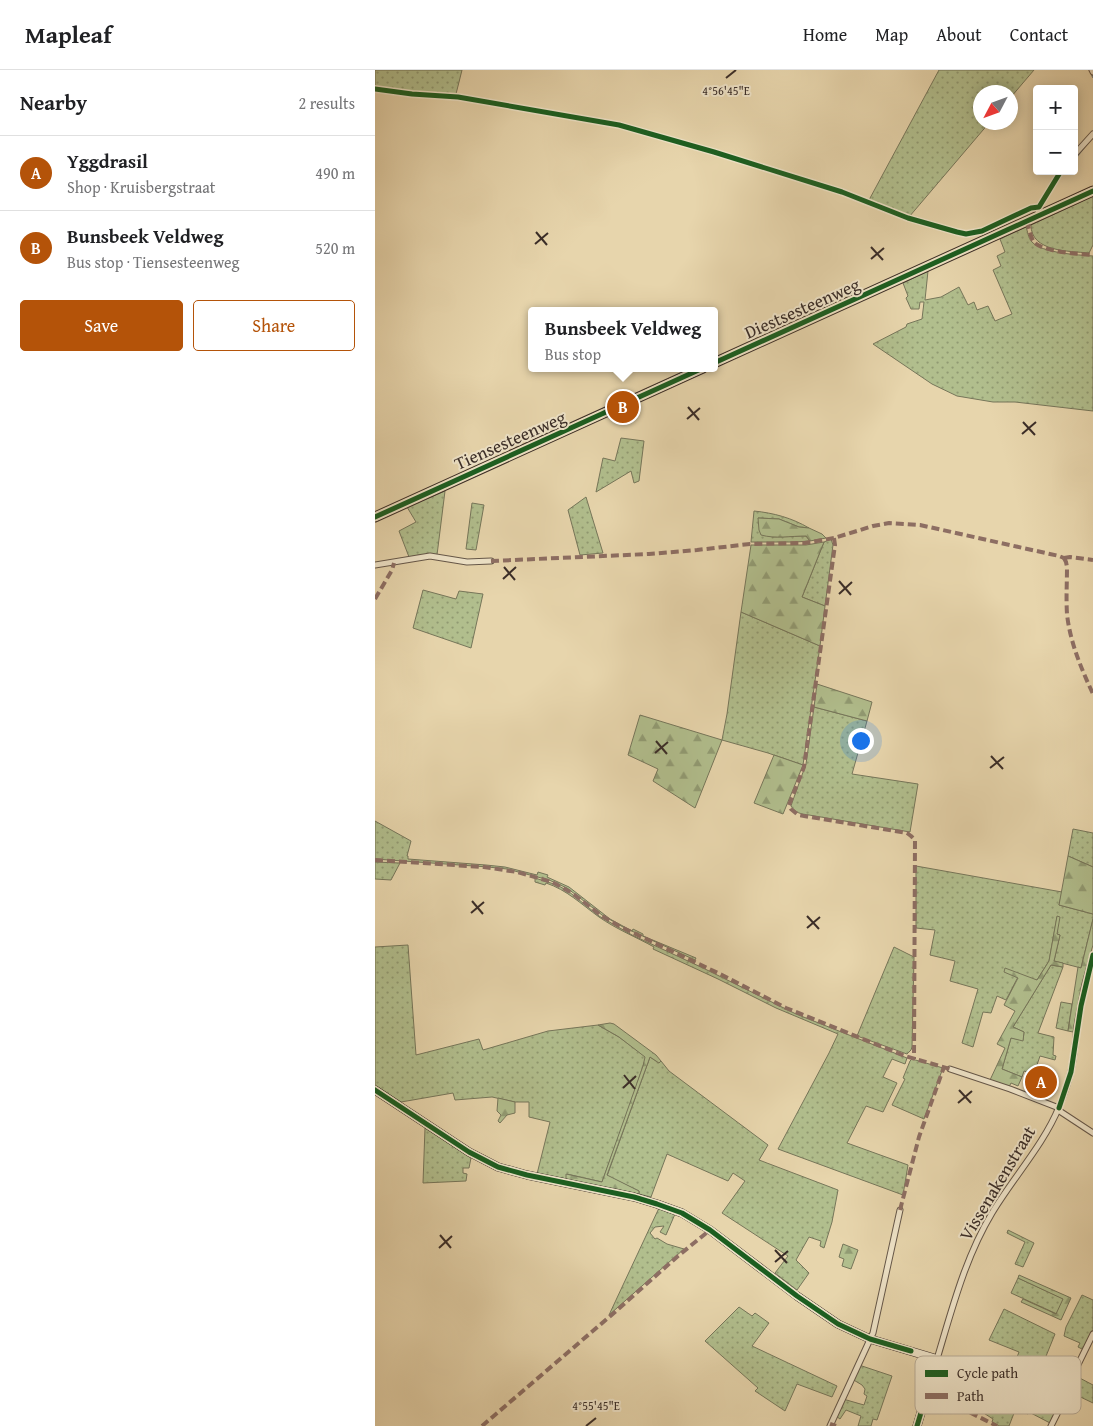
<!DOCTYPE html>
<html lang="en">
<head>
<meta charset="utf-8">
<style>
  :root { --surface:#fff; --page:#f6f6f6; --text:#202124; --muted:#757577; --line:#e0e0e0; --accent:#b45309 }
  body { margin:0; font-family:"Gentium Book Plus",serif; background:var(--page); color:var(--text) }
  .controls { position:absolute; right:15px; top:15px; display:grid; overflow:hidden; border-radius:5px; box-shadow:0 2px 12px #0003 }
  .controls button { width:45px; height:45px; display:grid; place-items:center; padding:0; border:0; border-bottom:1px solid var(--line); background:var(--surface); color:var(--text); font:25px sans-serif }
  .compass { position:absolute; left:598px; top:15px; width:45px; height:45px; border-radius:50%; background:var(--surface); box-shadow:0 2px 12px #0003; rotate:229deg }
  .you { position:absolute; left:485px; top:670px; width:18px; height:18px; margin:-12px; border:4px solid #fff; border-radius:50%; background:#1a73e8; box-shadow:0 0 0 8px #1a73e833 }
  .badge { display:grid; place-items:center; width:32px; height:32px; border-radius:50%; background:var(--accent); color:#fff; font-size:16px; font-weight:700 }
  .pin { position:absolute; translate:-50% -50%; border:2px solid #fff; box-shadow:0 1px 5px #0006 }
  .popup { position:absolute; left:153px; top:237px; width:190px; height:65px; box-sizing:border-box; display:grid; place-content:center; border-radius:5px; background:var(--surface); filter:drop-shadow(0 1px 4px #0005); font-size:16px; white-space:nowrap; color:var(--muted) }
  .popup b { font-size:19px; color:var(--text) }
  .popup::after { content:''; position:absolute; left:50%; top:100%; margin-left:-10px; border:10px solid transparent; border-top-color:var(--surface) }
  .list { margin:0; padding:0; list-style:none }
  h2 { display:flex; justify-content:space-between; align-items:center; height:65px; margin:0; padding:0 20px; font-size:21px }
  h2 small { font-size:16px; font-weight:400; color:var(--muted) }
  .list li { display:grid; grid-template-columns:32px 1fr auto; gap:15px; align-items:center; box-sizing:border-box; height:75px; padding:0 20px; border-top:1px solid var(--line) }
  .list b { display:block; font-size:19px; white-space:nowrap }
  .list p { margin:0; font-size:16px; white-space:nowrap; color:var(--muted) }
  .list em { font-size:16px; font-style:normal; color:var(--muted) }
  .actions { display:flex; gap:10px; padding:15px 20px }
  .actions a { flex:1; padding:11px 0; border:1px solid var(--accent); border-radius:5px; text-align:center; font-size:18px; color:var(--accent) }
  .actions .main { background:var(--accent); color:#fff }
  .map { position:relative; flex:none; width:718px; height:1356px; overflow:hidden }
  header { display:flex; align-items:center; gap:30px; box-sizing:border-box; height:70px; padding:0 25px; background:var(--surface); border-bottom:1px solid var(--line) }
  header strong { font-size:24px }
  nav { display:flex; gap:28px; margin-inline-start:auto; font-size:18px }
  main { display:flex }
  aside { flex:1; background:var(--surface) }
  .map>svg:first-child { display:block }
  .grass { fill:url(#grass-dots); stroke:#76765a; fill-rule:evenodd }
  .forest { fill:url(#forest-firs); stroke:#76765a }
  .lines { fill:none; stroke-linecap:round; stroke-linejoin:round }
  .stream { stroke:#767f7e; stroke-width:2 }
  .street-casing { stroke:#655749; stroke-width:7 }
  .secondary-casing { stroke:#3a2d28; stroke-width:9 }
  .primary-casing { stroke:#3a2d28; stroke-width:11 }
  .street { stroke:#efe4c9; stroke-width:5 }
  .secondary { stroke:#efe4c9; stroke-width:8 }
  .primary { stroke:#e7d5ac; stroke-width:9 }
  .quiet { stroke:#8d6e63; stroke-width:4; stroke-dasharray:8 4; stroke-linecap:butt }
  .cycleway-casing { stroke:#efe4c9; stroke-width:8 }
  .cycleway { stroke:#1b5e20; stroke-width:5 }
  .ticks { fill:none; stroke:#3a2d28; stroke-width:2 }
  .labels { text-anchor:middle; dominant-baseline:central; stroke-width:4; stroke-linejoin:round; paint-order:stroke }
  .street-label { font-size:18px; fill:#3a2d28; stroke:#efe4c9 }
  .key { fill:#efe4c9; stroke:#b9ad99; stroke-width:1 }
  .key-label { font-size:14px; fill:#3a2d28 }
  .ticks-label { font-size:12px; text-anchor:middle; fill:#3a2d28; stroke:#efe4c9; stroke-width:4; stroke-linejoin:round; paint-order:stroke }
</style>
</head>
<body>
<header>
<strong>Mapleaf</strong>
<nav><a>Home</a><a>Map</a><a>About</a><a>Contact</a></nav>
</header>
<main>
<aside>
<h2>Nearby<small>2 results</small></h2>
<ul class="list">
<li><span class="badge">A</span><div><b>Yggdrasil</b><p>Shop · Kruisbergstraat</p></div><em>490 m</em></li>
<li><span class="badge">B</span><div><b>Bunsbeek Veldweg</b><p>Bus stop · Tiensesteenweg</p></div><em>520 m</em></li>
</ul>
<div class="actions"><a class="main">Save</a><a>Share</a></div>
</aside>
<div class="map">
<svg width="718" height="1356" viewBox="0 0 718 1356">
  <defs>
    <pattern id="grass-dots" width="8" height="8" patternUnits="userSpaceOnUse" patternTransform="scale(1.25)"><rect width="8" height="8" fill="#b1be8d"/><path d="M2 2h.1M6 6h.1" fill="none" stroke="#919b73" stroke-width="1.8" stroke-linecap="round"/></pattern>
    <pattern id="forest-firs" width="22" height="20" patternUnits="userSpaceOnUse" patternTransform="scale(1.25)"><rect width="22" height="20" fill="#b1be8d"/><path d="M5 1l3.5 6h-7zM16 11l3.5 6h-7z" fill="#919b73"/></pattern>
  </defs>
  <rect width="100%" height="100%" fill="#e7d5ac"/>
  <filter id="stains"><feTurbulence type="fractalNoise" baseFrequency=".004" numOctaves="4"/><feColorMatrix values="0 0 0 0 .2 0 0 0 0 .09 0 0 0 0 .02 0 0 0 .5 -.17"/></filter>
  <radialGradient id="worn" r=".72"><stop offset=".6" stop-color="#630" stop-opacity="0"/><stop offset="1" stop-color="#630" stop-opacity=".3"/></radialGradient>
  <g class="grass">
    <path d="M0 0H87L81 24H56L0 17Z"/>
    <path d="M564 0H659L636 27V22H606V52L614 53 534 147 494 130Z"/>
    <path d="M718 126V175L714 183C694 181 656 182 656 155Z"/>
    <path d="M651 157C653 162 653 168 657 172 667 183 703 185 718 186V341L640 332H618L582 326 557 314 498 274 531 257 532 254 547 249 549 232H545L544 239H536L531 228 533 226 528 213 553 201 550 230 566 227 584 217 593 235 599 232 602 240 613 236 620 251 637 244 618 200 626 196 622 186 630 182 625 169Z"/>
    <path d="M246 368 269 371 264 411 259 413 256 401 221 422 228 388 240 391Z"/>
    <path d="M70 421 62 485H44L34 487 24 461 41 452 32 437Z"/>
    <path d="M211 427 228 483 205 485 193 440Z"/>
    <path d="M97 433 109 435 101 480 91 479Z"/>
    <path d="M379 441C399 443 417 448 434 458L424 457 404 449 383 448 397 467 431 466 435 471 420 472H376Z"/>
    <path d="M456 469 458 475 450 536 427 527 449 472Z"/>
    <path d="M48 520 81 529 84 521 108 524 96 578 38 558Z"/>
    <path d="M366 542 445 576 428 695 393 683 347 670 352 644Z"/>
    <path d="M439 637 492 651 477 704 543 714 535 762 434 745C426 744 420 743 416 736L418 730 431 694Z"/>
    <path d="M0 751 36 771 32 786H33V789L111 795 130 797 162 805 163 802 173 805 172 807 194 817 235 849 257 861 258 859 268 864V866L321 888 320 890 248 857 227 845 192 818 174 810 132 799 113 797 0 789Z"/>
    <path d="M698 759 718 763V797L693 786Z"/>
    <path d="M0 792 25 793 16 810 0 809Z"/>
    <path d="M541 796 687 822 684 835 718 844V849L706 898 679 891 685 865 682 864V847L674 891 662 910 643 907 631 930 622 926 616 943 608 942 598 977 587 973 603 919 575 911 580 891 555 885 560 860 541 858Z"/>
    <path d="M160 808 182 815 193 821 224 846 257 865 328 898 421 944 532 988 530 994 517 989 508 1007 522 1013 508 1042 491 1036 472 1073 533 1095 528 1125 403 1079 454 983 463 964 401 938 343 909 278 879 279 877C261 867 241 859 224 847 206 834 192 820 171 813L170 815 160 812Z"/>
    <path d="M33 875 41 985 104 969 108 980 173 961 223 955 244 967 271 987 254 1038 227 1112 192 1104 191 1110 162 1104 175 1052 154 1047V1032H140L117 1027 80 1030 78 1023 26 1032 0 1015V877Z"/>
    <path d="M519 877 539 887 537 977 536 980 532 984 482 966Z"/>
    <path d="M676 895 688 897 663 963 679 967 678 985 681 986 680 990 665 986 659 1004 649 1001 647 1007 627 999 636 968 648 970 649 962 638 957Z"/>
    <path d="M686 932 697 934 693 961 681 958Z"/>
    <path d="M275 987 284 993 286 991 294 1001 393 1075 384 1090 463 1120 457 1152 449 1178 445 1176 446 1171 434 1167 421 1190 434 1203 422 1220 400 1203 413 1186 347 1143 370 1111 358 1103 353 1111 292 1084 276 1127 264 1124V1121L232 1106Z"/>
    <path d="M537 989 568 998 549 1049 517 1035 530 1009 528 1008 535 991Z"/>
    <path d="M50 1058 96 1088 94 1098H88V1103L92 1104 91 1111 48 1113Z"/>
    <path d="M284 1138 300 1144 291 1165 285 1162 289 1156 280 1157 275 1163 280 1169 282 1168 292 1174 309 1179 234 1245Z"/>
    <path d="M633 1160 659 1173 648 1197 640 1194 650 1172 632 1163Z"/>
    <path d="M643 1208 689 1229 682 1244 636 1223Z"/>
    <path d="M707 1225 718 1230V1261L709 1280 703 1277 705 1273 689 1266 691 1257Z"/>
    <path d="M364 1237 377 1246 380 1243 394 1253 377 1276 462 1316 457 1327 422 1314 410 1341 380 1321 383 1318 330 1271Z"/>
    <path d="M629 1239 680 1264 663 1306 691 1317 686 1330 632 1313 644 1282 614 1270Z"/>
    <path d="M484 1295 517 1306 502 1350 498 1349 496 1356H483L486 1346 471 1340 465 1349 461 1346 468 1329 489 1335 492 1326 489 1324 490 1319 487 1315 477 1309Z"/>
    <path d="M589 1303H596L680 1330 684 1334V1337L675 1353 654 1342 653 1344 641 1338 634 1356H624L617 1352 618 1349 604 1340 601 1344 571 1335 580 1309ZM598 1320 609 1325 604 1339H602L600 1341 585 1335 590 1327 594 1328Z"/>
    <path d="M699 1305 718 1315V1333L693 1321Z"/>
  </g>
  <g class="forest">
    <path d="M383 448 404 449 424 457 434 458 447 464 451 468 435 471 431 466C416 466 400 469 386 465L384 460Z"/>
    <path d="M449 472 427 527 450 536 445 576 366 542 376 475H431Z"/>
    <path d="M442 614 497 632 492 651 439 637Z"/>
    <path d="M265 645 347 670 320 738 278 711 283 699 253 685Z"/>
    <path d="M399 685 428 695 408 744 379 733Z"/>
    <path d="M693 786 718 797V844L684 835Z"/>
    <path d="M682 846 685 847 682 864 685 865 679 891 688 893V897L676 895 638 957 649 962 648 971 636 968 627 999 647 1007 643 1016 636 1013 634 1017 615 1010 630 978 622 974 640 941 629 935 643 908 629 902 630 898 662 910 674 891Z"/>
    <path d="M718 849V875L707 913 698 962 693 961 703 897 706 898Z"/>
    <path d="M235 953 239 954 281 985 286 991 284 993 275 987 232 1105 264 1121V1124L191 1110V1104L227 1112 268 996 270 987 244 967 223 955Z"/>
    <path d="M123 1028 140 1032V1043L132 1045 125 1053 123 1051 126 1045 122 1041Z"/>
    <path d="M468 1174 483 1180 476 1199 467 1196 469 1189 464 1187Z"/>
    <path d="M644 1205 696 1228 686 1250 646 1232 648 1229 681 1244 688 1229 643 1208Z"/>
  </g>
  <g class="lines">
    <g class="stream">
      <path d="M715 0 718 7"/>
      <path d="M699 90 715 70"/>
    </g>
    <defs>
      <g id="street">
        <path d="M717 0 718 2"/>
        <path d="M699 85 718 64"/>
        <path d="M664 145 663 140 664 137 686 101"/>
        <path d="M0 495 55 486 92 492 116 491"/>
        <path d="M575 999 635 1019 684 1038"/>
        <path d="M683 1040 718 1063"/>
        <path d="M562 1289C577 1239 590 1188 617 1143 638 1108 669 1074 684 1037 690 1022 696 1006 698 990 700 978 701 967 702 956 706 932 711 908 718 885"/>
        <path d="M455 1356 498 1263 525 1140"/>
        <path d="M676 1356 688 1332 692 1317 718 1264"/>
      </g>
      <path id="secondary" d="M0 1020 94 1082 123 1097 152 1105 259 1127 282 1134 307 1143 335 1160 422 1226 463 1254 495 1269 562 1289 542 1356"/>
      <g id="primary">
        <path d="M339 293 718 121"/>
        <path d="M0 447 328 298"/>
      </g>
    </defs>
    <use href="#street" class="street-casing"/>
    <use href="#secondary" class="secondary-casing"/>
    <use href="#primary" class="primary-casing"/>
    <use href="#street" class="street"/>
    <use href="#secondary" class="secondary"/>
    <use href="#primary" class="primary"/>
    <g class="quiet">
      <path d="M652 151C654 157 655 168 660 173 670 182 704 184 718 185"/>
      <path d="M459 468 460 475 429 697 414 735 416 739 423 745 532 763 536 766 540 770 539 989"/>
      <path d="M689 488 691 492 692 497C692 513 691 528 692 544 695 572 706 598 718 624"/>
      <path d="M689 488 695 487 718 490"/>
      <path d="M116 491 274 484 322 480 375 474 430 473 459 468 498 456 514 453 545 455 684 486 689 488"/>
      <path d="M0 529 17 500 19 493"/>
      <path d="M0 790 109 797 142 802 177 812 197 823 227 846 244 856 347 905 411 938 530 986 575 999"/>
      <path d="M525 1140 544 1067 569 997"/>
      <path d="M549 1329 594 1342 622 1356"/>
      <path d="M455 1354 461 1356"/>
      <path d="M107 1356 240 1242 303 1186 335 1160"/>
    </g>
    <defs>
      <g id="cycleway">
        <path d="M0 19 37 24 83 27 244 55 339 82 467 122 533 148 582 162 591 164 607 161 656 138 664 137 686 101"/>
        <path d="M339 293 718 121"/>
        <path d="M0 447 328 298"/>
        <path d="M0 1020 94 1082 123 1097 152 1105 259 1127 282 1134 307 1143 335 1160 422 1226 463 1254 495 1269 536 1281"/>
        <path d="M684 1038 696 1002 706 936 718 885"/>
        <path d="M542 1356 562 1289"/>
      </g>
    </defs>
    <use href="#cycleway" class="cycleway-casing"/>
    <use href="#cycleway" class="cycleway"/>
  </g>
  <path class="ticks" d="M351 8 361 0M161 162 172 175M160 174 173 163M496 177 508 190M496 189 509 178M313 337 324 350M312 349 325 338M648 352 660 365M647 364 661 352M129 497 140 510M128 509 141 497M464 511 476 525M464 524 477 512M281 671 292 684M280 683 293 672M616 686 628 699M615 698 629 687M97 831 108 844M96 843 109 832M432 846 444 859M432 858 445 847M249 1005 260 1019M248 1018 261 1006M584 1020 596 1033M583 1033 597 1021M65 1165 76 1178M64 1178 77 1166M400 1180 412 1193M400 1192 413 1181M211 1356 221 1348"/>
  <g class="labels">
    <g class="street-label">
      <text transform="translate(427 238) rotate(-24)">Diestsesteenweg</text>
      <text transform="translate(135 370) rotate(-24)">Tiensesteenweg</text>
      <text transform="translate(622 1113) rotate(-59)">Vissenakenstraat</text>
    </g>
  </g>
  <rect x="540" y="1286" width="166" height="58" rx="8" class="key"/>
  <rect x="550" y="1300" width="23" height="7" fill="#1b5e20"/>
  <rect x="550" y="1323" width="23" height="6" fill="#8d6e63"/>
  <g class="key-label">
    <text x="582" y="1308">Cycle path</text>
    <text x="582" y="1331">Path</text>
  </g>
  <g class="ticks-label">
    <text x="351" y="25">4°56'45"E</text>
    <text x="221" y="1340">4°55'45"E</text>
  </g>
  <rect width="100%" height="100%" filter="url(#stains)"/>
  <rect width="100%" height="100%" fill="url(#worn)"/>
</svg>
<div class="controls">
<button>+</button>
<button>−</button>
</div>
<svg class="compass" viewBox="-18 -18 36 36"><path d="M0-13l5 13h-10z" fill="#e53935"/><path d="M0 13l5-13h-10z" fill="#757577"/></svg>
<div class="you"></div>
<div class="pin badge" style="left:666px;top:1012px">A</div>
<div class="pin badge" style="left:248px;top:337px">B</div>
<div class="popup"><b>Bunsbeek Veldweg</b>Bus stop</div>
</div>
</main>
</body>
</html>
